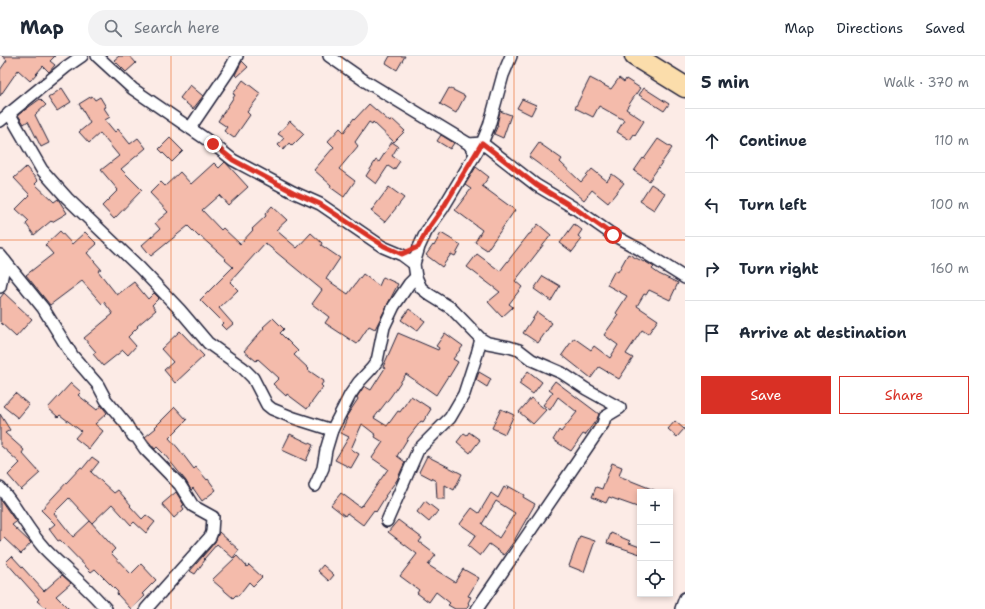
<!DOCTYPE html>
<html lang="en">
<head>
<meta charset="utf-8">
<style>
  :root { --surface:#fff; --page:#f2f2f3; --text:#1f2937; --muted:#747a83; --line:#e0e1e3; --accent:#d93025 }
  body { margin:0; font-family:"Shantell Sans",sans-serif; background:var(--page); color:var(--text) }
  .controls { position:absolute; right:12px; bottom:12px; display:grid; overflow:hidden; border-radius:0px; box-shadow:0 2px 6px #0003 }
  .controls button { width:36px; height:36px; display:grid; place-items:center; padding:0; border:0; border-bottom:1px solid var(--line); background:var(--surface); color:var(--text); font:20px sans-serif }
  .stop { position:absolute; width:12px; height:12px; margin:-9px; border:3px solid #d93025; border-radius:50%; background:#fff }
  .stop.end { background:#d93025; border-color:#fff; box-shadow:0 1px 4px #0008 }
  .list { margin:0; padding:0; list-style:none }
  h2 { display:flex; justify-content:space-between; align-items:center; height:52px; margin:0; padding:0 16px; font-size:17px }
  h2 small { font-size:13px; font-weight:400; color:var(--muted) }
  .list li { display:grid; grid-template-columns:26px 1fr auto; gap:12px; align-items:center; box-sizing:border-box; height:64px; padding:0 16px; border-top:1px solid var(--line) }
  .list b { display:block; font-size:15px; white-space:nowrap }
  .list em { font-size:13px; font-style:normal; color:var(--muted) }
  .actions { display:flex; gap:8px; padding:12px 16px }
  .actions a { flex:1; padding:9px 0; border:1px solid var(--accent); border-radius:0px; text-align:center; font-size:14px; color:var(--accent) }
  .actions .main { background:var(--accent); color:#fff }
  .icon { flex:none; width:22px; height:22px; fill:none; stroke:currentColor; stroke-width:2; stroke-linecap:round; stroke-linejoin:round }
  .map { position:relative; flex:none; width:685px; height:553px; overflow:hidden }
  header { display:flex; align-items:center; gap:24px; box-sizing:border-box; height:56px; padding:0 20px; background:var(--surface); border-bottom:1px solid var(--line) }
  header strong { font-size:19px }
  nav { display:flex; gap:22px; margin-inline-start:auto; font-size:14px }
  .search { width:280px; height:36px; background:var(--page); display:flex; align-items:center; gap:10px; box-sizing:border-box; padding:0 14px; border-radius:22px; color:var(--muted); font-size:15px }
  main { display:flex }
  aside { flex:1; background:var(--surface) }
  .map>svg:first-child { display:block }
  .building { fill:#f4bbab; stroke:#22223b; fill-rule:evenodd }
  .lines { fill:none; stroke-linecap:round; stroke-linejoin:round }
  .street-casing { stroke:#22223b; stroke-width:14 }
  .highway-casing { stroke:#22223b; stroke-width:23 }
  .street { stroke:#fff; stroke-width:11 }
  .highway { stroke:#fbddab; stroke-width:20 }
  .route { stroke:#d93025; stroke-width:5 }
  .grid { fill:none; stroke:#e8590c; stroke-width:1; stroke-opacity:0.55 }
</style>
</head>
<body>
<header>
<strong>Map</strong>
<div class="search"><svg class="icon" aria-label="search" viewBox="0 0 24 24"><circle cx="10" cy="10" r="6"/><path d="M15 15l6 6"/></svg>Search here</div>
<nav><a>Map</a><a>Directions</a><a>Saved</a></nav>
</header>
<main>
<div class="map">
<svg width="685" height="553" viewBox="0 0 685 553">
  <rect width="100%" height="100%" fill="#fcebe6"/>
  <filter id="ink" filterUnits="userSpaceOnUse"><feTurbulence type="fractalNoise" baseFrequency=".025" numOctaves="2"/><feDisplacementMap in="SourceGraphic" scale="8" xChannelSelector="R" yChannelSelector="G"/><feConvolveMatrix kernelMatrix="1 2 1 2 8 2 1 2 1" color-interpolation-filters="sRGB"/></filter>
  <g filter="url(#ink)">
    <g class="building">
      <path d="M2 0H55L50 5 55 9 49 16 43 10 30 25 18 14 0 40V14L7 4Z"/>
      <path d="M119 0H130L136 7 126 16 114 4Z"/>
      <path d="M390 0H405L397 14 386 7Z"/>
      <path d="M242 5 248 11 237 21 235 19Z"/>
      <path d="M590 22 611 33 619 22 624 26 626 23 640 32 626 53 644 65 635 79 634 78 630 84 617 76 624 64 599 50 593 61 575 52Z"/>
      <path d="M243 24 261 38 247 56 250 59 234 82 224 75 227 71 218 65 235 39 233 38Z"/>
      <path d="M190 29 203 40 193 53 180 42Z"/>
      <path d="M62 32 71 46 57 55 48 42Z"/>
      <path d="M449 32 465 40 456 57 440 48Z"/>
      <path d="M644 32 669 48 664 55 639 39Z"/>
      <path d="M92 40 95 44 100 41 106 51 104 52 110 61 105 64 115 76 118 73 130 88 138 82 146 92 121 113 142 134 114 163 102 150 118 134 101 114 119 100 100 77 89 87 79 76 90 67 79 48Z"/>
      <path d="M40 43 46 49 35 59 49 87 41 91 28 65 24 68 18 59Z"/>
      <path d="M522 43 536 49 531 59 517 52Z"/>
      <path d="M369 48 390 66 392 63 405 75 394 86 373 66 372 68 369 66 355 86 358 90 339 113 355 125 344 141 330 131 331 129 314 114 334 91 328 85 340 72 344 76 354 62 355 63Z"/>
      <path d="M500 55 511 59 503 82 494 78 498 69H497Z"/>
      <path d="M290 65 304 78 292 90 289 87 283 94 278 89 284 82 278 78Z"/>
      <path d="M441 79 454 87 450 93 437 85Z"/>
      <path d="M170 82 183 95 172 106 159 93Z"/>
      <path d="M658 83 672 92 649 125 634 115 643 102 644 103Z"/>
      <path d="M392 86 398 90 392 100 400 105 394 114 388 110 376 128 366 120 376 104 379 106Z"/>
      <path d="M539 87 562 103 560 106 581 126 592 113 607 125 612 118 624 127 608 147 592 134 584 144 558 122 529 101Z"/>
      <path d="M225 106 248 131 228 149 219 139 202 154 221 174 223 172 240 188 253 174 252 173 266 160 265 158 272 150 287 164 276 174 297 192 311 177 322 187 321 189 340 202 326 223 348 238 363 218 379 230 383 221 398 228 375 273 369 270 357 288 325 267 329 261 312 248 322 234 265 187 230 226 238 234 219 252 233 268 226 274 221 269 223 267 200 244 233 211 225 204 226 203 200 180 199 181 188 170 151 200 142 189 160 173 155 167 168 156 150 137 161 126 165 130 180 116 191 128 214 107 219 112Z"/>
      <path d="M26 111 38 125 35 128 54 146 58 143 67 157 52 166 51 165 34 179 26 168 29 165 16 153 30 139 14 122Z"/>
      <path d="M476 111 489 121 482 130 515 154 487 194 475 186 482 174 455 154 471 133 465 129Z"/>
      <path d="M651 128 665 137 654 154 640 145Z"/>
      <path d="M389 131 404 142 385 166 371 155Z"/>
      <path d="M538 168 551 179 515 225 522 231 509 248 513 251 502 261 488 246 500 236 467 211 477 198 500 215 529 178H530Z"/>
      <path d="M574 168 582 174 578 180 582 183 572 196 560 187Z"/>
      <path d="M60 175 72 188 85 176 97 188 87 197 101 213 98 215 117 239 134 226 148 243 154 237 159 242 152 249 156 254 137 270 138 271 128 281 136 290 128 299 123 294 103 310 93 298 96 296 84 282 113 258 104 246 102 248 82 225 50 249 26 219 53 198 45 189Z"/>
      <path d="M441 177 461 189 455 200 451 198 442 211 426 199 433 189 434 190Z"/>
      <path d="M628 198 644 206V205L654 211 652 213 659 218 678 227 670 244 649 234 646 239 644 238 637 250 658 264 648 278 642 274 626 298 633 302 619 323 599 311 591 322 562 299 574 282 591 294 594 290 610 302 618 289 604 279 618 259 616 257 627 240 607 229 615 214 618 216Z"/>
      <path d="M543 220 560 230 551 245 534 233Z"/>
      <path d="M4 237 32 263 16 281 0 266V242Z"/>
      <path d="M409 253 425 265 417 275 401 264Z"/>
      <path d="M537 256 552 267 538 287 523 277Z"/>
      <path d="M273 262 284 273 280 277 298 295 294 299 309 313 308 314 324 325 321 329 323 331 307 353 287 338 286 340 273 328 279 322 258 303 256 305 244 295 264 272 263 271Z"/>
      <path d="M180 275 204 300 175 327 164 314 173 306 161 293Z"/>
      <path d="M398 277 438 294 439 292 436 290 445 277 463 290 453 303 458 306 449 321 448 320 436 339 406 318 391 340 374 362 387 370 398 355 400 356 411 340 431 353 423 366 421 365 408 382 397 400 405 406 397 424 385 440H386L376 456 374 454 363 469 347 457 345 460 331 449 341 437 360 451 361 449 362 450 388 413 372 402 383 386 375 381 376 379 362 368 351 393 359 398 351 412 335 404 349 381 341 377 347 362 346 361 358 343 357 341 364 330 371 334 385 312 383 311Z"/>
      <path d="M528 315 542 326 533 338 519 328Z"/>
      <path d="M479 316 491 323 487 331 476 324Z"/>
      <path d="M555 325 599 358 597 363 585 379 583 378 571 395 553 384 559 374 561 376 577 356 558 341 550 354 543 349 553 336 549 333Z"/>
      <path d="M71 327 81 336 78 339 97 354 101 349 107 357 95 368 103 375 89 393 75 382 81 375 60 359 58 361 48 352Z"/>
      <path d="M15 337 29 349 18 362 3 350Z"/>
      <path d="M531 342 546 354 533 368 519 356Z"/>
      <path d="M175 351 187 364 169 382 178 392 194 413 196 411 207 424 208 423 216 434 202 445 193 432 191 434 186 425 164 398 157 391 155 393 145 381 156 372 155 371Z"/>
      <path d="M501 353 514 359 505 378 492 372Z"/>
      <path d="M0 358 10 374 5 377 24 394 22 397 40 417 21 434 8 419 20 407 0 389Z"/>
      <path d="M675 365 684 373 677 381 668 373Z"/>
      <path d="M469 376 480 384 470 397 457 386 464 377 467 379Z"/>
      <path d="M290 378 313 389 306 405 282 394Z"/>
      <path d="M427 400 462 418 454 434 445 429V443H437L436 425 419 416Z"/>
      <path d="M92 401 99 406 91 416 114 437 118 434 131 449 130 450 142 463 146 459 155 466 146 477 134 466 131 469 112 448 92 467 69 442 54 457 73 481 90 465 115 493 111 497 131 518 141 508 156 524 142 538 145 540 131 553 117 538 118 536 95 513 91 516 60 484 58 485 49 473 55 468 41 454 81 411 83 412Z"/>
      <path d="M612 407 622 411 619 420 659 436H640V452L609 441 606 447 592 441 596 431 602 433Z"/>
      <path d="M508 430 524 439 523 441 535 448 515 483V484L504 499 489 488 480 500 468 490 476 479 460 468 472 452 479 457 491 437 498 442 504 431 507 433ZM496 445 515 457 499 482 482 468Z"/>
      <path d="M176 436 184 449 182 450 184 453 174 462 162 448Z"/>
      <path d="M0 443 16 466 12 469 31 487 21 498 4 482 0 486Z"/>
      <path d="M425 445 438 455 429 466 417 456Z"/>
      <path d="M398 464 422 482 419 486 436 499 428 509 455 526 463 513 479 522 468 540 471 541 468 547 469 548 466 553H455L448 549 450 547 436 536 429 546 417 537 419 534 400 520 417 498 388 476Z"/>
      <path d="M219 476 239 494 233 502 217 488 204 503 205 504 195 518 190 515 215 486Z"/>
      <path d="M611 477 630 485 629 487 640 491V498L607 487Z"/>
      <path d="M580 480 595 485 584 516 569 510Z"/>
      <path d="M12 500 44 535 62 519 71 527 56 540 69 553H48L45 550 44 551 37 545 39 543 6 506Z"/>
      <path d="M237 500 247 511 249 509 262 521 253 530 249 526 238 540 236 539 233 542 212 524Z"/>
      <path d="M323 509 334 519 329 525 318 515Z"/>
    </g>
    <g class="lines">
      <defs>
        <g id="street">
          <path d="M97 0 133 33 213 88 233 104 293 136 320 148 383 191 402 199 414 208"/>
          <path d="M329 0 365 25 469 88 472 93"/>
          <path d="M9 57 42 114 67 142 140 212 180 254 208 287 243 312 253 322 267 349 272 353 294 362 332 374"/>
          <path d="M0 65 66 11 82 0"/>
          <path d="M190 72 230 13 237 0"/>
          <path d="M469 88 482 87 536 129 576 153 613 179 639 193 685 222"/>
          <path d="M0 199 43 252 72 299 98 329 106 344 126 368 133 380H136L145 393 180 429 193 450 213 461 212 476 210 481 146 553"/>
          <path d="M0 231 5 205"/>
          <path d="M315 430 323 412 326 394 332 374 350 339 359 326 372 312 377 305 384 271 394 250 409 228 416 221"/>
          <path d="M0 432C17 451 27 473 44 492 64 513 87 530 106 553"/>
          <path d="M387 465 418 394 450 362 464 338 477 298 481 283"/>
          <path d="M477 553 603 368 605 361 620 352 586 333 562 317 532 304 519 294 509 291 488 287 481 283 451 252 430 239 421 232 416 221 414 208 419 191 426 176 443 152 482 87 489 70 503 19 511 0"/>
          <path d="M681 553 685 542"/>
        </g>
        <path id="highway" d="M635 0 685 31"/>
      </defs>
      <use href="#street" class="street-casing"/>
      <use href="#highway" class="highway-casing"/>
      <use href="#street" class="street"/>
      <use href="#highway" class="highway"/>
    </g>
  </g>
  <g class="lines" filter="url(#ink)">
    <path class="route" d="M213 88 233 104 293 136 320 148 384 190 402 198 418 191 426 176 443 152 482 87 536 129 576 153 613 179"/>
  </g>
  <path class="grid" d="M171 0V553M342 0V553M514 0V553M0 184H685M0 369H685"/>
</svg>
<div class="controls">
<button>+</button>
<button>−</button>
<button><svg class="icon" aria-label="locate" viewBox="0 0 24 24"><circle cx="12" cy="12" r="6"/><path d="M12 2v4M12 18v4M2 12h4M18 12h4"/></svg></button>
</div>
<div class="stop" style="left:613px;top:179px"></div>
<div class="stop end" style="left:213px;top:88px"></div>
</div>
<aside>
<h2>5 min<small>Walk · 370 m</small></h2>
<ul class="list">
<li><svg class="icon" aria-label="ahead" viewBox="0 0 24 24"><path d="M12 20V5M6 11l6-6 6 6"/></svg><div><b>Continue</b></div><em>110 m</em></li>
<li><svg class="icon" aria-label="left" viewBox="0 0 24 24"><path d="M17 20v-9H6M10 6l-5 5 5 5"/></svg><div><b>Turn left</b></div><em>100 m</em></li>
<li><svg class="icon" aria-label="right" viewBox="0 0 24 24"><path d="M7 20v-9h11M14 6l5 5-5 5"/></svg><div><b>Turn right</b></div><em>160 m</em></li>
<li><svg class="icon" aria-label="arrive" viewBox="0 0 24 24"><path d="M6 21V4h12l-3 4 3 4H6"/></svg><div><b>Arrive at destination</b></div></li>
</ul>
<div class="actions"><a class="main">Save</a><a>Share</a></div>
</aside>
</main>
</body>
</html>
